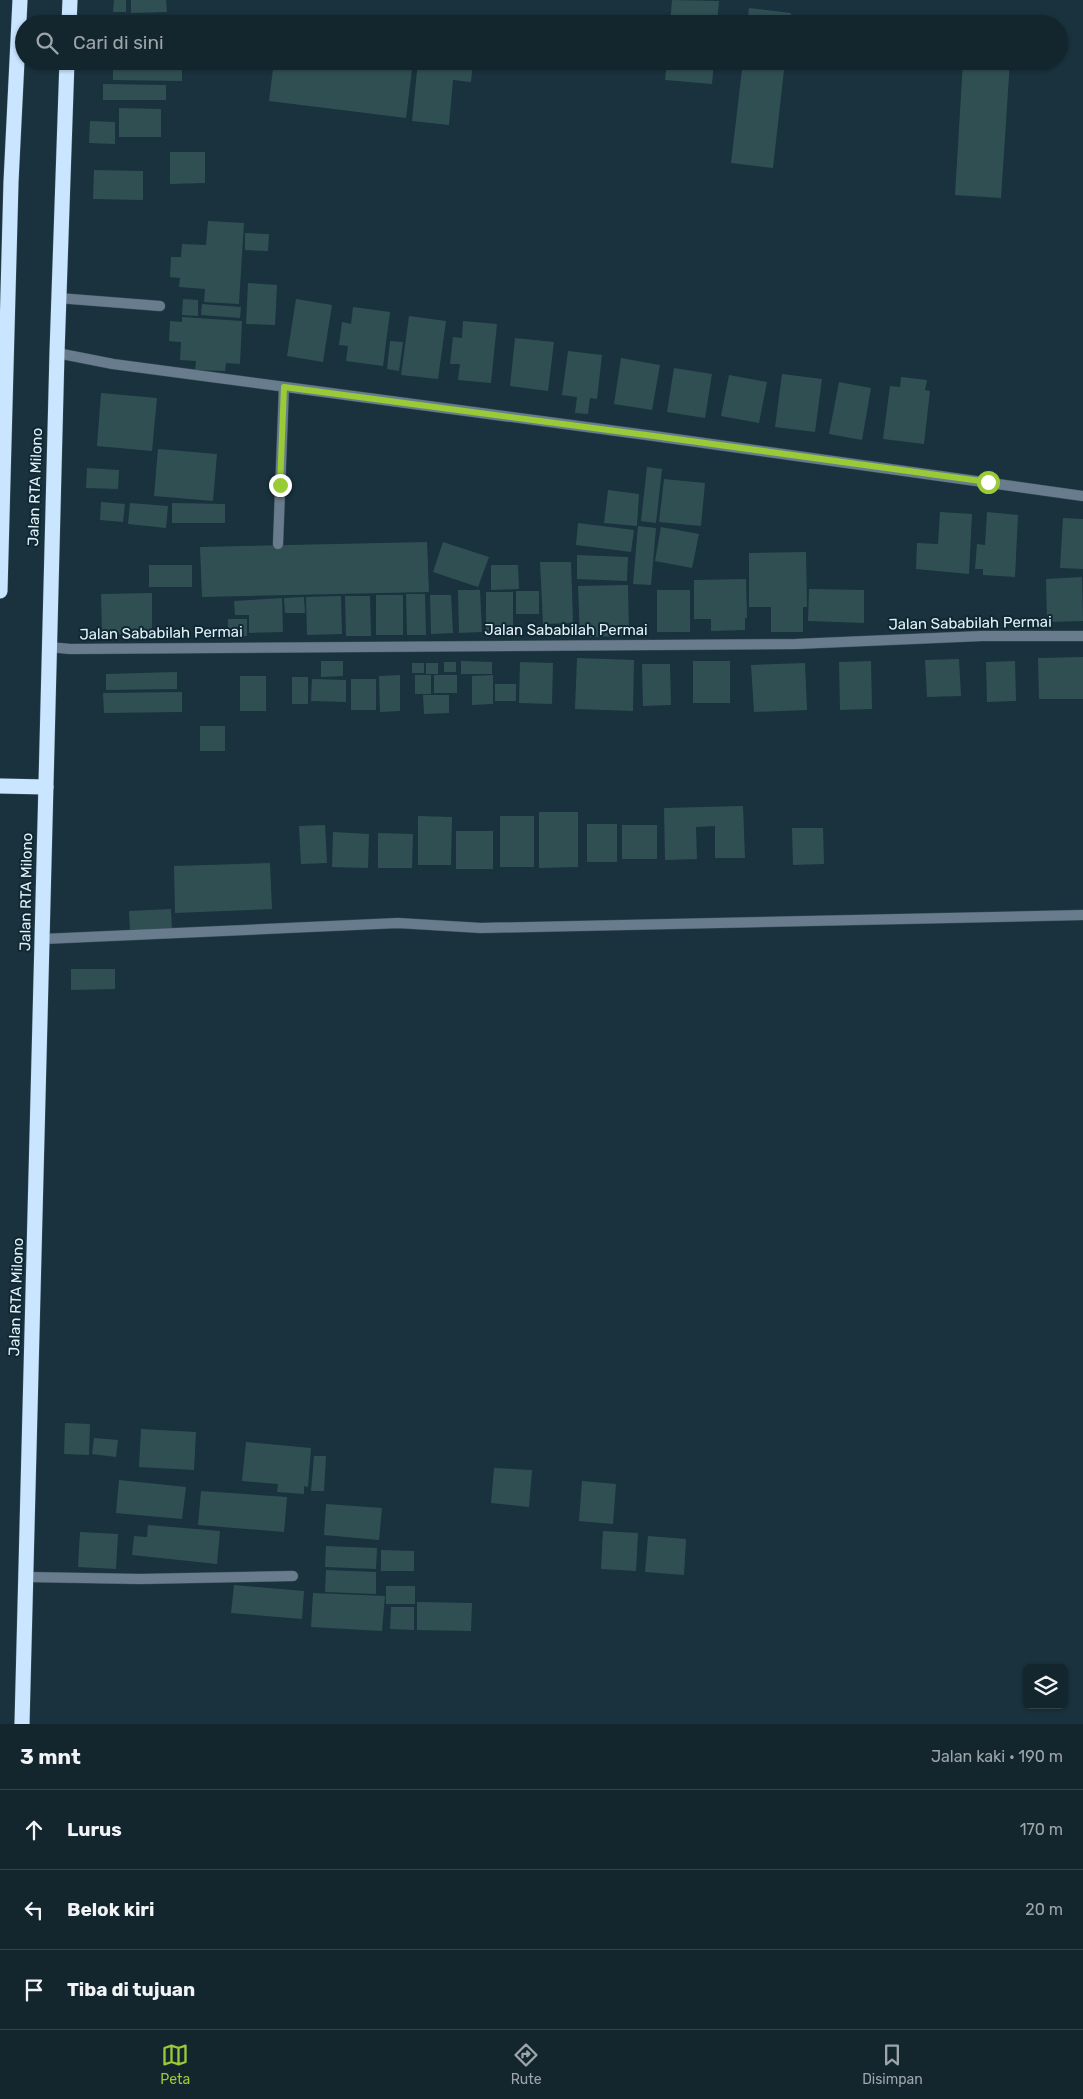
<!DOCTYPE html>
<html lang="id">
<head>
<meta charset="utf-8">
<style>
  :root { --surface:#13262e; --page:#20323a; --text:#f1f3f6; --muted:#9da5aa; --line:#32434a; --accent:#99cb36 }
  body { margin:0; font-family:Rubik,sans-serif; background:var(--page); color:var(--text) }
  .controls { position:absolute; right:15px; bottom:15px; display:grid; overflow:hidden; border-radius:8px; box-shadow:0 1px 4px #0004 }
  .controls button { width:45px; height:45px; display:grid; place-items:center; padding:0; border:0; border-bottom:1px solid var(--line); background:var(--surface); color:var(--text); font:25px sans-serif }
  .stop { position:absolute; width:15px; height:15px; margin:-11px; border:4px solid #99cb36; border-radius:50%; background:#fff }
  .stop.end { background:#99cb36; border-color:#fff; box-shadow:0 1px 5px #0008 }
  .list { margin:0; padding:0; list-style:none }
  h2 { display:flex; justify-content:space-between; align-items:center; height:65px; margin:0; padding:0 20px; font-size:21px }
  h2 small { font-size:16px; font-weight:400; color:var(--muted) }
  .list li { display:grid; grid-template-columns:32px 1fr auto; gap:15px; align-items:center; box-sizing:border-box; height:80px; padding:0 20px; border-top:1px solid var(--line) }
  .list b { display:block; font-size:19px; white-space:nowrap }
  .list em { font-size:16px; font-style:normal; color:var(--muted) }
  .icon { flex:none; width:28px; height:28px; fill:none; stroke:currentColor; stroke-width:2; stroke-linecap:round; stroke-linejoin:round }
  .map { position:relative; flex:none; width:1083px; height:1724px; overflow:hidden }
  .search { position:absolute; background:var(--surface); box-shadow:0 1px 4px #0004; left:15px; right:15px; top:15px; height:55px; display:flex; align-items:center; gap:12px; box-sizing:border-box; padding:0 18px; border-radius:28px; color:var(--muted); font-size:19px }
  .sheet { height:305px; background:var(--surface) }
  nav { display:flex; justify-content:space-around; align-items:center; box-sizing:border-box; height:70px; border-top:1px solid var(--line); background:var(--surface); font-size:14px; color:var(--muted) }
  nav a { display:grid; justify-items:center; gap:2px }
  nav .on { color:var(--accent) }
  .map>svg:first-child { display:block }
  .building { fill:#304f53 }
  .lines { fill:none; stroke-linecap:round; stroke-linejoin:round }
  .lane-casing { stroke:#39515b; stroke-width:11 }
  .street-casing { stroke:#39515b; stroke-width:11 }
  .highway-casing { stroke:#39515b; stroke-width:16 }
  .lane { stroke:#697c8d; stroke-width:10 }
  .street { stroke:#697c8d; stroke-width:10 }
  .highway { stroke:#cae5ff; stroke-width:15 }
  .route { stroke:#99cb36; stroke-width:6 }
  .labels { text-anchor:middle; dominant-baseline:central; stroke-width:4; stroke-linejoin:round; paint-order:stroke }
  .street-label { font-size:15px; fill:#e2f1f8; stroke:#0f2833 }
</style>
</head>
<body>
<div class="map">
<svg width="1083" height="1724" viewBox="0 0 1083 1724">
  <rect width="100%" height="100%" fill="#19323d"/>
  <g class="building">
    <path d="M114 0H126V12H113Z"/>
    <path d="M131 0H166L167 12 131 13Z"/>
    <path d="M672 0 719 1 717 24H670Z"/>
    <path d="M749 8 791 13 789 24H747Z"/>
    <path d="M113 61H182V81L113 80Z"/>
    <path d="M274 61H413L406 118 269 101Z"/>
    <path d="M418 61H473L471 82 453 80 449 125 412 121Z"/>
    <path d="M667 61H714L712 84 665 80Z"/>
    <path d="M743 61H785L773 168 731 163Z"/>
    <path d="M963 61H1010L1001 198 955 195Z"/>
    <path d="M103 84 166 85V100H103Z"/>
    <path d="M119 108 161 109V137H119Z"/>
    <path d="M90 121 115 122V144L89 143Z"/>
    <path d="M170 152H205V183L170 184Z"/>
    <path d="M94 170 143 171V200L93 199Z"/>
    <path d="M208 221 244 223 239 304 204 302 205 289 179 287 180 278 170 277 171 257H181L182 244 206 245Z"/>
    <path d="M245 233 269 234 268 251 245 250Z"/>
    <path d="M248 283 277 285 275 325 246 324Z"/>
    <path d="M183 299 198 300V316L182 315Z"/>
    <path d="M296 299 332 305 323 362 287 356Z"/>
    <path d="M202 304 241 307 240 318 201 315Z"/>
    <path d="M353 307 390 312 383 366 346 361 348 346 339 345 342 322 351 324Z"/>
    <path d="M409 316 446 321 438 379 401 375Z"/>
    <path d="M182 317 242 321 240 364 226 363 225 371 195 370 196 361 180 360 181 342 169 341 170 321 182 322Z"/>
    <path d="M463 321 497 324 491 383 458 380 460 364H450L453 337 462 338Z"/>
    <path d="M515 338 554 342 548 391 510 386Z"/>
    <path d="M390 341 403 342 399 371 387 369Z"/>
    <path d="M568 351 602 355 597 399 590 398 588 414 575 413 577 397 562 395Z"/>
    <path d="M621 358 660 365 652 410 614 404Z"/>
    <path d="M674 368 712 374 705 418 667 412Z"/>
    <path d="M782 374 822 379 815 432 775 427Z"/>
    <path d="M729 375 767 382 759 423 721 416Z"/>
    <path d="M901 377 927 380 925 390 930 391 924 444 883 439 890 386 900 387Z"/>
    <path d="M839 382 871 388 862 440 829 434Z"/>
    <path d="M101 393 157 398 152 451 97 446Z"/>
    <path d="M158 449 217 454 213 501 154 496Z"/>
    <path d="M647 467 662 469 656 523 641 521Z"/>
    <path d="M87 468 119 470 118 489 86 488Z"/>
    <path d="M664 479 705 483 701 526 659 522Z"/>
    <path d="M608 490 639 494 637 526 604 523Z"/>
    <path d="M101 502 125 504 123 522 100 520Z"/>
    <path d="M130 503 168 506 166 528 128 524Z"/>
    <path d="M172 503 225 504V523H172Z"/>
    <path d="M940 512 972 514 969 574 916 569 917 543 938 544Z"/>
    <path d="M987 512 1018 515 1015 577 983 575V569H975L977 544 985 545Z"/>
    <path d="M1063 518 1083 519V569L1060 568Z"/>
    <path d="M578 523 634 530 631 552 576 545Z"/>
    <path d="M638 526 656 528 651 585 633 584Z"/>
    <path d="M661 527 699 534 692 568 655 561Z"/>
    <path d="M427 542 429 592 202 597 200 547Z"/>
    <path d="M443 542 489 557 478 587 433 572Z"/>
    <path d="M806 552 807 607H803V632H771V607H749V553Z"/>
    <path d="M577 555 628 557 627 581 577 579Z"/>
    <path d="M540 562H571L573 623 543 624Z"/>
    <rect x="149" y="565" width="43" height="22"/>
    <path d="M491 565H518L519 589 491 590Z"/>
    <path d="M1082 577 1083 621 1047 622 1046 579Z"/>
    <path d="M746 579 747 618H745V630L711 631V619H694V580Z"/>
    <path d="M628 585 629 636 580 637 578 586Z"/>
    <path d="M809 589 864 590V623L808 621Z"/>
    <path d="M458 590H480L482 632 459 633Z"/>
    <rect x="657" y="590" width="33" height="42"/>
    <rect x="516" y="591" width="23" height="23"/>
    <rect x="486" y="592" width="27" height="41"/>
    <path d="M152 593V634L102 635 101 594Z"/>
    <path d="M406 594H425L426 635H407Z"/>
    <rect x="376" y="595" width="27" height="40"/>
    <path d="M430 595H451L453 633 431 634Z"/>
    <path d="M341 596 342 634 307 635 306 597Z"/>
    <path d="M345 596H370L371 636H346Z"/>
    <path d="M304 597 305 613H285L284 598Z"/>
    <path d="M282 598 283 632 249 633V615H235L234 601Z"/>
    <path d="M228 619H247V636L228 637Z"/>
    <path d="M1083 657V699H1039L1038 658Z"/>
    <path d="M577 658 634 660 633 711 575 709Z"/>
    <path d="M959 659 961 696 927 697 925 660Z"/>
    <path d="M321 661H343V676L321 677Z"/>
    <path d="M461 661 492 662V674H461Z"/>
    <rect x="693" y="661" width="37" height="42"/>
    <path d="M871 661 872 709 840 710 839 662Z"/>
    <path d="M1015 661 1016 701 987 702 986 662Z"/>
    <rect x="444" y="662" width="12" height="10"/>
    <path d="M520 662 553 663 552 704 519 703Z"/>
    <rect x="412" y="663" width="12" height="10"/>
    <rect x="426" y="663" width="12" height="11"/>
    <path d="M805 663 807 710 754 712 751 665Z"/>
    <path d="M642 664H670L671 705 643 706Z"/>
    <path d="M177 672V689L106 690V674Z"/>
    <path d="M400 675V711L380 712 379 676Z"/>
    <rect x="415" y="675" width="16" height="19"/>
    <rect x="434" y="675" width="23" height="18"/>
    <path d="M493 675V704L472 705V676Z"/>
    <rect x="240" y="676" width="26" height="35"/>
    <rect x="292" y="677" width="16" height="27"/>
    <path d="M312 679 346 680V702L311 701Z"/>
    <rect x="351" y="679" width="25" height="31"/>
    <rect x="495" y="684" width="21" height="17"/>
    <path d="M182 692V712L104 713 103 693Z"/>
    <path d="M423 695H449V713L424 714Z"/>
    <rect x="200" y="726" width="25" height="25"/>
    <path d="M743 806 745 858H715V826L696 827 697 859 665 860 664 808Z"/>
    <path d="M539 812H578V867L539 868Z"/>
    <path d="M418 816 452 817 451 865H418Z"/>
    <rect x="500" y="816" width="34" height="51"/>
    <rect x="587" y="824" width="30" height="38"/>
    <path d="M325 825 327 863 301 864 299 826Z"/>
    <rect x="622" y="825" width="35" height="34"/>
    <path d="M792 828H823L824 864 793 865Z"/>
    <rect x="456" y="831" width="37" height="38"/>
    <path d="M333 832 369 834 368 868 332 867Z"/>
    <path d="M378 833 413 834 412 868H378Z"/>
    <path d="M270 863 272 909 175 913 174 866Z"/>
    <path d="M171 909 172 930 130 932 129 911Z"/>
    <path d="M71 969H115V989L71 990Z"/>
    <path d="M65 1423 90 1424 89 1455 64 1454Z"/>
    <path d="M141 1429 196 1432 194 1470 139 1467Z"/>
    <path d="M94 1438 118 1440 116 1457 92 1454Z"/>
    <path d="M246 1442 311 1448 308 1487 304 1486V1494L277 1492 278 1484 242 1481Z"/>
    <path d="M314 1456H326L324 1491H311Z"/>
    <path d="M494 1468 532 1470 529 1507 491 1503Z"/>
    <path d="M119 1480 186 1487 182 1519 116 1513Z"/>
    <path d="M582 1481 616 1484 613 1524 579 1521Z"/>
    <path d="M201 1491 287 1497 284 1532 198 1525Z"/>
    <path d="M326 1504 382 1508 379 1540 324 1535Z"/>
    <path d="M148 1525 220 1531 217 1564 132 1555 134 1536 147 1537Z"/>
    <path d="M603 1531 638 1533 636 1571 601 1569Z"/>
    <path d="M80 1532 118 1534 116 1569 78 1567Z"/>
    <path d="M648 1536 686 1539 684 1575 645 1572Z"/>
    <path d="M326 1546 377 1548 376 1569 325 1567Z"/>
    <path d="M381 1550 414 1551V1571H381Z"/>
    <path d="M326 1570 376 1572V1594L325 1592Z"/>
    <path d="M234 1585 304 1591 302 1619 231 1613Z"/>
    <rect x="386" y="1586" width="29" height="18"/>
    <path d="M313 1593 385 1596 382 1631 311 1627Z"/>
    <path d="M417 1602 472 1603 471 1631 417 1630Z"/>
    <path d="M391 1607H414V1630L390 1629Z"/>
  </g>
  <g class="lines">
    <defs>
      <path id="lane" d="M278 544 284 387"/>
      <g id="street">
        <path d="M58 298 160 306"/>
        <path d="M57 353 113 364 654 436 1083 496"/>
        <path d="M49 647 70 649 796 644 982 636H1083"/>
        <path d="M43 939 398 923 481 928 1083 915"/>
        <path d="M27 1577 140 1579 293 1576"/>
      </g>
      <g id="highway">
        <path d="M69 24 70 0"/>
        <path d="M0 591 11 182 20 0"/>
        <path d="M0 786 46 787"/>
        <path d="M22 1724 57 353 67 61"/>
      </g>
    </defs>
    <use href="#lane" class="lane-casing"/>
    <use href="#street" class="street-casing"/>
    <use href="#highway" class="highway-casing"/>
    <use href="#lane" class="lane"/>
    <use href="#street" class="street"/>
    <use href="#highway" class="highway"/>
  </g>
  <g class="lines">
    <path class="route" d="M280 485 284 387 654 436 988 482"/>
  </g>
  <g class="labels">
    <g class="street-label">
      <text transform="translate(35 487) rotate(-88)">Jalan RTA Milono</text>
      <text transform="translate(970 623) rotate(-1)">Jalan Sababilah Permai</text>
      <text x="566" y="630">Jalan Sababilah Permai</text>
      <text transform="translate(161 633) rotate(-1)">Jalan Sababilah Permai</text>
      <text transform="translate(26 892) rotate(-89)">Jalan RTA Milono</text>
      <text transform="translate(16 1297) rotate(-88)">Jalan RTA Milono</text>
    </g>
  </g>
</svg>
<div class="controls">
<button><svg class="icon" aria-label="layers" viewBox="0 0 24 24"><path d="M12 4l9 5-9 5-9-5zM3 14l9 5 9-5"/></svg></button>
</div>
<div class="stop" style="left:988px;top:482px"></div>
<div class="stop end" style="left:280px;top:485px"></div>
<div class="search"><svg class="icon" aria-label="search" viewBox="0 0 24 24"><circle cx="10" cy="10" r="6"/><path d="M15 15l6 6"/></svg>Cari di sini</div>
</div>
<section class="sheet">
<h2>3 mnt<small>Jalan kaki · 190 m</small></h2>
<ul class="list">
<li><svg class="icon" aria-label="ahead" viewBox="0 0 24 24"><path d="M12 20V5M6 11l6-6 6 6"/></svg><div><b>Lurus</b></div><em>170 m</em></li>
<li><svg class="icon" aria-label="left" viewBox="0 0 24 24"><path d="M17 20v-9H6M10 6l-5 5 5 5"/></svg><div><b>Belok kiri</b></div><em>20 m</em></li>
<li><svg class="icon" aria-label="arrive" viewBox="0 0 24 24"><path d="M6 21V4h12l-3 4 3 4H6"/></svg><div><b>Tiba di tujuan</b></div></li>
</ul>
</section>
<nav>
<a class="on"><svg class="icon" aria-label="map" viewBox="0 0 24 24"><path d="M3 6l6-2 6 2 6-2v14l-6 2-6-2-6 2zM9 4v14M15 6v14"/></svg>Peta</a>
<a><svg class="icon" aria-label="directions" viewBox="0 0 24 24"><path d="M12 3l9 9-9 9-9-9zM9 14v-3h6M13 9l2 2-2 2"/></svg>Rute</a>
<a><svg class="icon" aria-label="saved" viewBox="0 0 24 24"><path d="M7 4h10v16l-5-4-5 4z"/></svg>Disimpan</a>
</nav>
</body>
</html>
